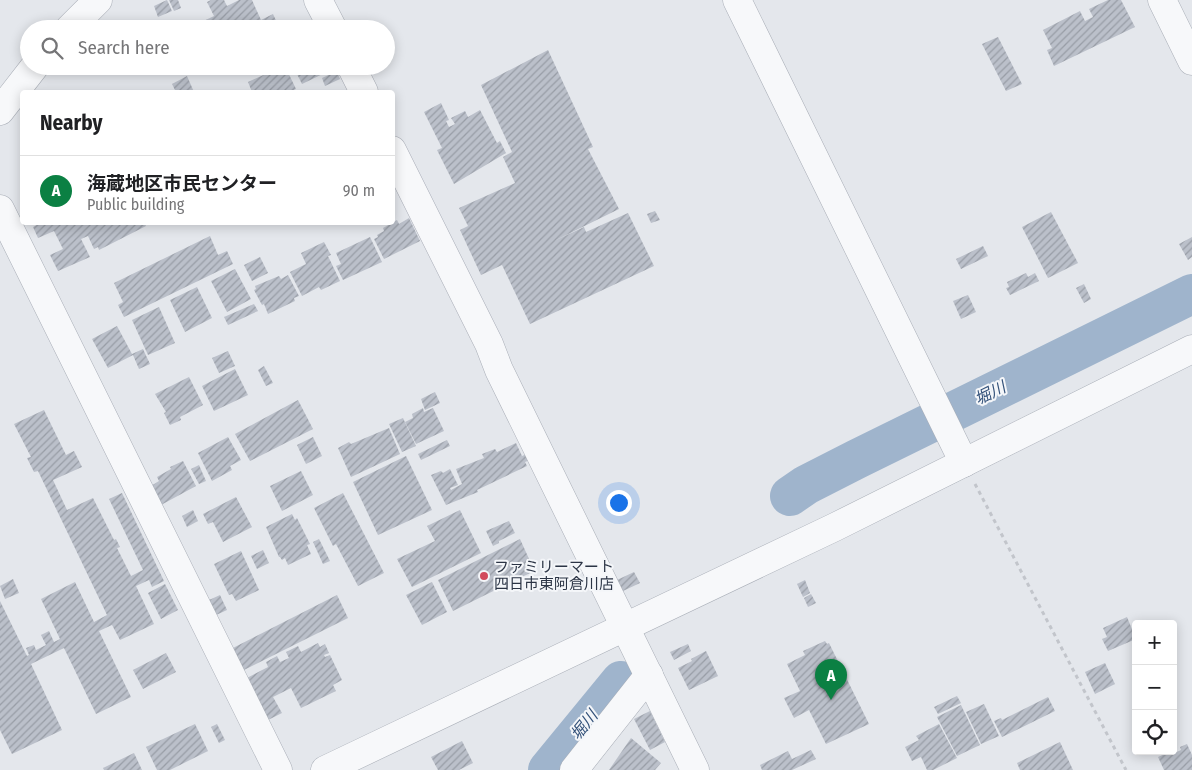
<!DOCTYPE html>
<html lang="en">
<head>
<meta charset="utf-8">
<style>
  :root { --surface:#fff; --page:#f6f6f6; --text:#202124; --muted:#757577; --line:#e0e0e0; --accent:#0b8043 }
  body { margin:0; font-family:"Fira Sans Condensed","Noto Sans JP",sans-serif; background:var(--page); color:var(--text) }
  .controls { position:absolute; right:15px; bottom:15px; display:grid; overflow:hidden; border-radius:5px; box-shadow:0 2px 12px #0003 }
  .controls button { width:45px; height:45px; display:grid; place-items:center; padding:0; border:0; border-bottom:1px solid var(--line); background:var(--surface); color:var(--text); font:25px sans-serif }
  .you { position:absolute; left:618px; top:502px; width:18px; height:18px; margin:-12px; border:4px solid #fff; border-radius:50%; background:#1a73e8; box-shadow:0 0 0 8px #1a73e833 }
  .badge { display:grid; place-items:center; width:32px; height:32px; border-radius:50%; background:var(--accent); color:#fff; font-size:16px; font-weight:700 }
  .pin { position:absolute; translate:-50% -41px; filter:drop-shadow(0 1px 2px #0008) }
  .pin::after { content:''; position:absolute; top:26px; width:18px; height:15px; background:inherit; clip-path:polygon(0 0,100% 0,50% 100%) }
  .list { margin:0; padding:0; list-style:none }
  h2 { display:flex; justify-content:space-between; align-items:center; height:65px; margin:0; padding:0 20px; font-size:21px }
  h2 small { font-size:16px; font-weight:400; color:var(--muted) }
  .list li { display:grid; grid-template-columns:32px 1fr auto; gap:15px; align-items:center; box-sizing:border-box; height:70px; padding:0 20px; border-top:1px solid var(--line) }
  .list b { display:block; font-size:19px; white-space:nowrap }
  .list p { margin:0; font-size:16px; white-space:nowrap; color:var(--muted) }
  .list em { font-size:16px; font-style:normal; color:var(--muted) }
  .icon { flex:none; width:28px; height:28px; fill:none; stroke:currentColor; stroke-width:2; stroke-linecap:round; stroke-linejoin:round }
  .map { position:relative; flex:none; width:1192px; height:770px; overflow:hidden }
  .search { position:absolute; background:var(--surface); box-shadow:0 2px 12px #0003; left:20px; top:20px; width:375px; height:55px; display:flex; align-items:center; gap:12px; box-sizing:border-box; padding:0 18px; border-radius:28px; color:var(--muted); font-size:19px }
  .panel { position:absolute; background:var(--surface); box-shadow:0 2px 12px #0003; left:20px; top:90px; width:375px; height:135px; border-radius:5px }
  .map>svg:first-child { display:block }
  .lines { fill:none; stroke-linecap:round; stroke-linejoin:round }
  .river { stroke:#9fb4cc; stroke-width:40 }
  .building { fill:url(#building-hatch) }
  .minor-casing { stroke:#a9aeb7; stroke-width:29 }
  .path { stroke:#c2c5cb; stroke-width:3; stroke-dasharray:4 4; stroke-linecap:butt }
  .minor { stroke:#f7f8fa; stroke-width:28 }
  .poi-dot { fill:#d1495b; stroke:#f4f6f9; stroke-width:2 }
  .labels { text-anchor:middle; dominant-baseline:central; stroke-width:4; stroke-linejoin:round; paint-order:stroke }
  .poi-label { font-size:15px; fill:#2b3445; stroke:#f4f6f9; text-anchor:start }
  .water-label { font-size:16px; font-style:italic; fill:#34527a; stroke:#f4f6f9 }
</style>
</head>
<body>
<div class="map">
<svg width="1192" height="770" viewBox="0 0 1192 770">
  <defs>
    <pattern id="building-hatch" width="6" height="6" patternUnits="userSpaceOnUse" patternTransform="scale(1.25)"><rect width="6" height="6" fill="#bbc0ca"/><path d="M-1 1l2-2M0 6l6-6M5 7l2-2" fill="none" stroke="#989da6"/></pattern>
  </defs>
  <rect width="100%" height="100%" fill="#e4e7ec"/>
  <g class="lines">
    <g class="river">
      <path d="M790 496 806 485 857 459 1192 294"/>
      <path d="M548 770 621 681"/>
    </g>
  </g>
  <g class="building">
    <path d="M167 0 172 11 158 17 154 6Z"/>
    <path d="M169 0H178L181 8 174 11Z"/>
    <path d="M211 0H224L227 6 239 0H252L261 20 273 14 279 27 276 29H187L214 16 207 2Z"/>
    <path d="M1108 0H1121L1135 27 1054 66 1047 50 1052 48 1043 30 1080 11 1085 21 1093 17 1089 9Z"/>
    <path d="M998 37 1022 84 1006 91 982 44Z"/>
    <path d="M548 50 593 147 588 149 619 209 552 242 584 227 586 232 628 213 654 266 530 324 502 265 481 275 460 230 468 226 459 208 515 183 503 157 512 152 481 85Z"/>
    <path d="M277 66H285L296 89 289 92H252L248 82 270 72 269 70Z"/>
    <path d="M298 66H334L335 68 302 84 294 68Z"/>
    <path d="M337 71 340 79 325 86 322 78Z"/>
    <path d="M187 76 194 92H176L172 84Z"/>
    <path d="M441 103 449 120 446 121 449 127 455 124 451 118 465 111 468 117 480 110 497 143 500 141 506 153 454 184 437 150 442 148 424 112Z"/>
    <path d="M655 211 660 220 651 223 647 214Z"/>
    <path d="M1051 212 1078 263 1048 278 1022 227Z"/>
    <path d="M409 218 420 241 384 259 374 239 378 237 377 235 384 231 383 228 397 220 399 224Z"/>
    <path d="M42 222H73L75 225 80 222 84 225 85 222H144L146 226 99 250 98 247 94 249 88 236 81 239 90 257 58 271 50 255 63 249 54 231 38 238 33 227Z"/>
    <path d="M210 236 218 255 227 251 233 264 124 317 118 305 123 302 114 283Z"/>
    <path d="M370 237 382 262 343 280 336 266 341 264 336 253Z"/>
    <path d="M1192 237V257L1188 260 1179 244Z"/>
    <path d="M324 242 331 255 328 256 340 281 321 290 319 287 302 296 290 272 306 264 301 253Z"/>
    <path d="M983 246 988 256 961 269 956 259Z"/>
    <path d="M260 257 268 273 252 281 244 265Z"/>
    <path d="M235 269 251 299 227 312 211 281Z"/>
    <path d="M1026 273 1028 277 1035 273 1039 281 1010 295 1006 288 1009 287 1007 282Z"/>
    <path d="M288 275 299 296 294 298 295 301 268 314 264 304 262 305 254 290 256 289 255 286 279 276 281 279Z"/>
    <path d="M1084 284 1091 299 1084 303 1076 288Z"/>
    <path d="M197 287 212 318 185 332 170 300Z"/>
    <path d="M968 295 976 312 961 319 953 301Z"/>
    <path d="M254 304 258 311 228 325 224 317Z"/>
    <path d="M159 307 175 343 148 355 132 320Z"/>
    <path d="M117 326 132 354 143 349 150 364 139 369 133 355 108 368 92 339Z"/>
    <path d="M228 351 235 366 219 373 212 358Z"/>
    <path d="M264 366 273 383 266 386 258 370Z"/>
    <path d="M235 369 248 395 214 411 202 386Z"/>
    <path d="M189 377 203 405 180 417 181 420 170 425 164 413 166 412 155 394Z"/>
    <path d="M435 392 440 403 425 410 421 399Z"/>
    <path d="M298 400 313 429 250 461 235 434Z"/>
    <path d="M423 408 424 412 433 408 444 431 416 444 405 422 413 418 412 414Z"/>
    <path d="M44 410 66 455 74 451 82 467 53 480 67 510 93 498 114 540 116 539 120 547 117 548 131 576 143 570 109 499 122 493 164 581 152 587 149 580 136 586 154 624 120 640 112 625 99 631 131 697 96 714 64 648 31 664 62 730 12 754 0 730V601L27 656 29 655 26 648 34 645 36 650 46 645 41 635 49 631 54 642 60 639 41 599 75 582 94 622 107 615 38 471 34 472 27 458 31 457 14 424Z"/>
    <path d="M403 418 416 446 402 452 389 424Z"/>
    <path d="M389 428 400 454 351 477 338 448 349 442 351 444Z"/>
    <path d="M228 437 241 460 230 466 232 470 212 481 198 453Z"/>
    <path d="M313 437 322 456 306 464 297 445Z"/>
    <path d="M447 440 450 446 421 460 418 454Z"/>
    <path d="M516 443 522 456 527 454 530 460 525 462 527 466 477 490 478 492 446 505 431 475 441 471 443 473 450 469 458 485 450 488 451 490 462 484 456 469 484 458 482 454 495 449 497 452Z"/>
    <path d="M406 456 432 510 378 535 353 482Z"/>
    <path d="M183 461 196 486 161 505 151 486 159 481 157 477 171 469 170 467Z"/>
    <path d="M199 465 206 481 199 484 191 469Z"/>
    <path d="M301 471 313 495 282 511 270 486Z"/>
    <path d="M343 493 384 573 358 586 336 544 333 546 314 508Z"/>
    <path d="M236 497 252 527 223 542 213 522 208 524 203 514Z"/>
    <path d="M193 510 198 521 187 527 182 516Z"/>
    <path d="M460 510 481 553 412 587 397 559 435 541 427 526Z"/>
    <path d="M292 514 295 520 297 518 310 544 307 545 311 554 288 565 285 558 282 560 280 557H279L266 527Z"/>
    <path d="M509 521 515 533 499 541V543L493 546 486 531Z"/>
    <path d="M319 539 330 561 323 564 313 542Z"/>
    <path d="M520 539 530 561 525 563 530 573 453 611 438 580Z"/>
    <path d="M263 550 269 563 257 569 251 556Z"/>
    <path d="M241 551 259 590 236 601 232 594 229 595 214 564Z"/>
    <path d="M634 572 640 583 623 591 617 580Z"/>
    <path d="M13 579 19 593 5 599 0 586Z"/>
    <path d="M805 580 810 593 803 597 797 584Z"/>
    <path d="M432 582 447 612 422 625 406 595Z"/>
    <path d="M165 584 178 610 161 619 148 593Z"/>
    <path d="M811 594 816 603 808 607 804 598Z"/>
    <path d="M220 595 227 610 214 616 207 601Z"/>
    <path d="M337 595 348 618 242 671 231 649Z"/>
    <path d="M1127 617 1136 639 1108 651 1102 639 1107 637 1103 628Z"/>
    <path d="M825 641 827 644 829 643 869 724 826 744 809 710 794 718 784 698 800 691 787 664 805 655 803 651Z"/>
    <path d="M318 643 320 647 325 644 329 653 324 655 325 657 330 655 342 680 333 685 336 691 301 708 291 688 273 697 282 713 264 722 243 680 268 667 266 662 277 656 280 662 289 658 286 652 298 646 301 652Z"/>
    <path d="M688 644 691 651 674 660 670 652Z"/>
    <path d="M706 651 718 676 689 690 678 668 692 661 691 659Z"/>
    <path d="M166 653 176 672 143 689 133 670Z"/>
    <path d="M1105 663 1115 684 1095 694 1085 672Z"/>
    <path d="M957 696 961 703 938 714 934 707Z"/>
    <path d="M1048 697 1055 711 1002 737 994 721 1001 718 1002 720Z"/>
    <path d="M984 704 999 736 981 744 966 712Z"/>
    <path d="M961 705 980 745 957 756 937 717Z"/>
    <path d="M650 711 665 742 650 750 634 719Z"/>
    <path d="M195 724 208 751 170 770H157L146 747Z"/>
    <path d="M217 724 225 740 219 743 211 727Z"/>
    <path d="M939 724 957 758 933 770H927L921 757 912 761 905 747 919 740 916 736Z"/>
    <path d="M631 738 661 763 655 770H609Z"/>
    <path d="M462 741 473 763 459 770H438L431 757Z"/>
    <path d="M1060 742 1073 770H1020L1017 763Z"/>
    <path d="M1187 744 1192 755V770H1164L1158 757 1169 752 1170 755 1181 750 1180 747Z"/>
    <path d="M811 750 816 759 792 770H762L760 765 788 751 792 759Z"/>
    <path d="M134 753 142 770H104L103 768Z"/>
  </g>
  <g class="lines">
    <defs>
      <g id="minor">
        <path d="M318 0 333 29"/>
        <path d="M737 0 964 463"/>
        <path d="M1162 0 1192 61"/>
        <path d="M69 29 98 0"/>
        <path d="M351 66 364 92"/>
        <path d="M0 111 35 66"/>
        <path d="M392 150 489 344 499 370 695 770"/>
        <path d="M0 209 278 770"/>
        <path d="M325 770 835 527 1192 349"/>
        <path d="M574 770 649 675"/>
      </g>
    </defs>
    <use href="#minor" class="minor-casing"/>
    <path class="path" d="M975 484 1126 770"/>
    <use href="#minor" class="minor"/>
  </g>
  <circle class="poi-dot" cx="484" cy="576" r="5"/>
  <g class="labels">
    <g class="poi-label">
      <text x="494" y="567">ファミリーマート<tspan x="494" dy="17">四日市東阿倉川店</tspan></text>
    </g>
    <g class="water-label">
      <text transform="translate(990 393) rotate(-26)">堀川</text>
      <text transform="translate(584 725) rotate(-51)">堀川</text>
    </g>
  </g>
</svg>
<div class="controls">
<button>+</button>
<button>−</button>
<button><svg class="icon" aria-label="locate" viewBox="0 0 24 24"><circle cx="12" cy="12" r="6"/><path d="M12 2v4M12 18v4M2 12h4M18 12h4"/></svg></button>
</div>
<div class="you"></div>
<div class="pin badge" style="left:831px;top:700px">A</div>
<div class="search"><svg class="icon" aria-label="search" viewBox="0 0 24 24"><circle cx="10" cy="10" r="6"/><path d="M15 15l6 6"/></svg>Search here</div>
<section class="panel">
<h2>Nearby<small></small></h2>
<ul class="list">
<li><span class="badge">A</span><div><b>海蔵地区市民センター</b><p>Public building</p></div><em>90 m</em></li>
</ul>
</section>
</div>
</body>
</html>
